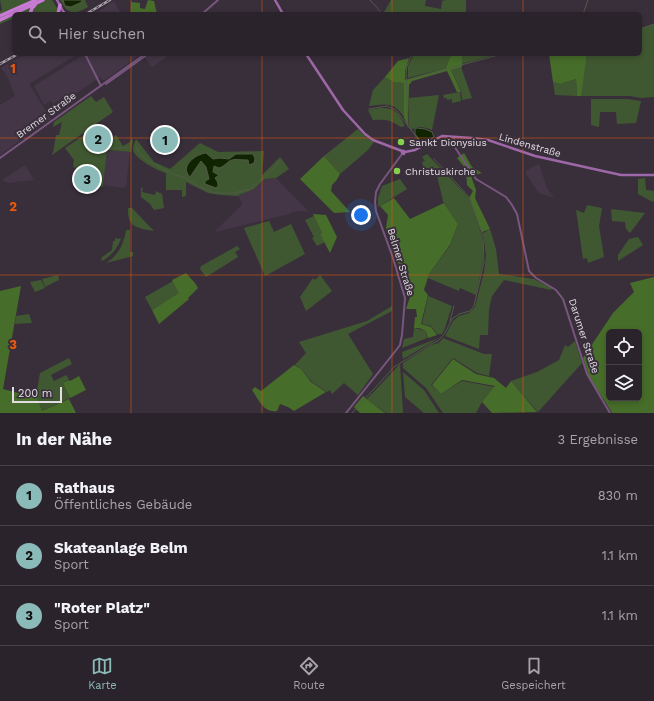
<!DOCTYPE html>
<html lang="de">
<head>
<meta charset="utf-8">
<style>
  :root { --surface:#2b232c; --page:#332b34; --text:#f1f3f6; --muted:#a6a4a9; --line:#474048; --accent:#8bbbb9 }
  body { margin:0; font-family:"Work Sans",sans-serif; background:var(--page); color:var(--text) }
  .controls { position:absolute; right:12px; bottom:12px; display:grid; overflow:hidden; border-radius:6px; box-shadow:0 2px 6px #0003 }
  .controls button { width:36px; height:36px; display:grid; place-items:center; padding:0; border:0; border-bottom:1px solid var(--line); background:var(--surface); color:var(--text); font:20px sans-serif }
  .scale { position:absolute; left:12px; bottom:10px; width:50px; box-sizing:border-box; padding-left:4px; border:2px solid #e3dce4; border-top:0; font-size:11px; line-height:14px; white-space:nowrap; color:#e3dce4; -webkit-text-stroke:3px #392f3b; paint-order:stroke }
  .you { position:absolute; left:361px; top:215px; width:14px; height:14px; margin:-10px; border:3px solid #fff; border-radius:50%; background:#1a73e8; box-shadow:0 0 0 6px #1a73e833 }
  .badge { display:grid; place-items:center; width:26px; height:26px; border-radius:50%; background:var(--accent); color:#111; font-size:13px; font-weight:700 }
  .pin { position:absolute; translate:-50% -50%; border:2px solid #fff; box-shadow:0 1px 4px #0006 }
  .list { margin:0; padding:0; list-style:none }
  h2 { display:flex; justify-content:space-between; align-items:center; height:52px; margin:0; padding:0 16px; font-size:17px }
  h2 small { font-size:13px; font-weight:400; color:var(--muted) }
  .list li { display:grid; grid-template-columns:26px 1fr auto; gap:12px; align-items:center; box-sizing:border-box; height:60px; padding:0 16px; border-top:1px solid var(--line) }
  .list b { display:block; font-size:15px; white-space:nowrap }
  .list p { margin:0; font-size:13px; white-space:nowrap; color:var(--muted) }
  .list em { font-size:13px; font-style:normal; color:var(--muted) }
  .icon { flex:none; width:22px; height:22px; fill:none; stroke:currentColor; stroke-width:2; stroke-linecap:round; stroke-linejoin:round }
  .map { position:relative; flex:none; width:654px; height:413px; overflow:hidden }
  .search { position:absolute; background:var(--surface); box-shadow:0 2px 6px #0003; left:12px; right:12px; top:12px; height:44px; display:flex; align-items:center; gap:10px; box-sizing:border-box; padding:0 14px; border-radius:6px; color:var(--muted); font-size:15px }
  .sheet { height:232px; background:var(--surface) }
  nav { display:flex; justify-content:space-around; align-items:center; box-sizing:border-box; height:56px; border-top:1px solid var(--line); background:var(--surface); font-size:11px; color:var(--muted) }
  nav a { display:grid; justify-items:center; gap:2px }
  nav .on { color:var(--accent) }
  .map>svg:first-child { display:block }
  .built { fill:#443647 }
  .green { fill:#405831 }
  .forest { fill:#476d2a; fill-rule:evenodd }
  .water { fill:#112402; stroke:#505b46 }
  .lines { fill:none; stroke-linecap:round; stroke-linejoin:round }
  .stream { stroke:#505b46; stroke-width:1 }
  .tertiary { stroke:#78567e; stroke-width:2 }
  .secondary { stroke:#9e67a7; stroke-width:2.5 }
  .trunk { stroke:#c87ad5; stroke-width:3.5 }
  .rail-casing { stroke:#aca4ad; stroke-width:2.5 }
  .rail { stroke:#392f3b; stroke-width:1; stroke-dasharray:3; stroke-linecap:butt }
  .grid { fill:none; stroke:#e8590c; stroke-width:1; stroke-opacity:0.55 }
  .poi-dot { fill:#85cf4c; stroke:#392f3b; stroke-width:1.5 }
  .labels { text-anchor:middle; dominant-baseline:central; stroke-width:4; stroke-linejoin:round; paint-order:stroke }
  .street-label { font-size:10px; fill:#e3dce4; stroke:#392f3b }
  .poi-label { font-size:10px; fill:#e3dce4; stroke:#392f3b; text-anchor:start }
  .grid-label { font-size:13px; text-anchor:middle; font-weight:bold; fill:#e8590c; stroke:#392f3b; stroke-width:4; stroke-linejoin:round; paint-order:stroke }
</style>
</head>
<body>
<div class="map">
<svg width="654" height="413" viewBox="0 0 654 413">
  <rect width="100%" height="100%" fill="#392f3b"/>
  <g class="built">
    <path d="M114 1 121 14H95Z"/>
    <path d="M25 54H78L29 84 51 119 41 125 0 155V105L15 96 7 76 1 68Z"/>
    <path d="M85 54H141L105 80H102L100 77 68 99 65 96 53 104 51 100 44 105 34 86Z"/>
    <path d="M142 54H171L152 67Z"/>
    <path d="M107 150 130 152 126 186 123 188 103 185Z"/>
    <path d="M539 164 547 188 554 198 539 193 526 174 525 171Z"/>
    <path d="M25 165 34 180 8 183 2 180Z"/>
    <path d="M276 178 309 212 300 211 292 212 289 214 215 232 216 230 241 206 242 203 238 196 254 189 266 179Z"/>
  </g>
  <g class="green">
    <path d="M0 0H52L61 14H14V18L0 24V11L2 10Z"/>
    <path d="M60 0H85L88 7C74 15 68 15 60 0Z"/>
    <path d="M391 0H426L425 6 441 9 442 1 446 0H466V14H383Z"/>
    <path d="M654 24V97L641 98 630 96H580L587 54H640V29Z"/>
    <path d="M414 54H451L446 68 408 78V66Z"/>
    <path d="M462 54H495V55L461 64Z"/>
    <path d="M461 67 472 98 462 100 461 91 451 70Z"/>
    <path d="M385 77 393 82H399L404 84V117C394 101 385 104 369 106L373 90Z"/>
    <path d="M576 79 577 96 555 95 553 82 560 84Z"/>
    <path d="M460 92 461 101 452 103V99L447 100V98H444L443 95Z"/>
    <path d="M439 95 432 130C425 127 418 125 411 130L409 126V98Z"/>
    <path d="M91 96 96 102 104 97 113 112 52 155V153H53L56 135H59L62 122 53 127 54 122Z"/>
    <path d="M591 99H628L641 101 636 123 617 124 616 112H600L599 127 591 125Z"/>
    <path d="M380 108C395 107 399 113 405 126L401 127C390 120 386 119 373 120L368 110Z"/>
    <path d="M358 129 366 137 374 142 368 150 340 174 324 156Z"/>
    <path d="M86 134V143L89 146H93L109 135 108 147H111L112 138 116 135 123 146 130 142 131 139 133 140 131 152 107 150 103 187 74 184 76 168 73 167 74 160 65 148Z"/>
    <path d="M136 139 154 162 170 169 200 143 218 152 264 151 262 175 280 157 289 169 276 178 265 179 254 189 237 196 221 195 208 193 186 182V196L182 197V191L181 190H166V173C158 171 133 158 133 149 133 146 135 142 136 139Z"/>
    <path d="M427 154 469 198 482 236 483 243V262L476 295 460 288 459 291 428 278 429 274 450 246 458 224 443 201 436 171 425 173 422 162 425 161 422 157Z"/>
    <path d="M645 178 646 190 654 191V200L653 202 638 194V179Z"/>
    <path d="M400 179 407 189 378 207V198L382 186Z"/>
    <path d="M141 188H143L142 192 155 195 156 191 162 194 164 208 154 210 150 204 141 197Z"/>
    <path d="M587 205 602 208 599 226 604 257 588 263 587 258 583 259 576 210 584 213Z"/>
    <path d="M128 208H132L154 231C138 228 127 228 128 208Z"/>
    <path d="M611 209 645 213 630 233 626 229 625 222 612 221Z"/>
    <path d="M314 216 322 233 320 234 325 242 317 246 312 238 314 237 305 220Z"/>
    <path d="M269 221 274 232 291 224 305 254 265 276 244 228Z"/>
    <path d="M490 229 496 249 499 274 534 279 552 288 551 290 504 280 492 296 489 309 488 335H480L479 349 445 336 453 321 459 316 469 313 475 307 484 272 495 274 484 272 486 256 483 233Z"/>
    <path d="M126 230H130V252H133V256L106 263C118 256 124 244 126 230Z"/>
    <path d="M638 237 643 245 618 261V255L629 239Z"/>
    <path d="M115 238 121 239C117 249 111 256 102 261L101 258 112 250 113 241H115Z"/>
    <path d="M237 246 240 249 235 252 238 257 206 277 200 269 201 266Z"/>
    <path d="M58 275 59 280 45 287 42 279Z"/>
    <path d="M320 275 332 291 306 311 300 297 313 278 315 280Z"/>
    <path d="M41 280 45 288 35 292 30 282Z"/>
    <path d="M173 281 180 293 152 310 145 297Z"/>
    <path d="M428 296 452 306 444 331 442 334H437L431 326 422 324Z"/>
    <path d="M392 306V311L348 334 373 374 358 395 344 383 332 394 330 390 327 392 312 382 301 369 295 365 306 353 299 342 367 321Z"/>
    <path d="M29 314 32 323 15 324 16 316Z"/>
    <path d="M414 328 419 329 426 331 427 338 402 348 404 339 413 337Z"/>
    <path d="M439 338 403 359 402 352Z"/>
    <path d="M443 338 484 354H492L489 376 477 373 453 358 431 385 441 394 462 381 495 387 482 402 476 413H443L426 388 403 368V363L431 345 439 343Z"/>
    <path d="M575 341 582 363 538 412 511 381 537 372 559 360 565 345 568 347Z"/>
    <path d="M69 358 72 364 51 375 54 381 66 375 69 379 63 383 70 398 42 411 36 396 40 373Z"/>
    <path d="M400 364 403 413H386L367 399Z"/>
    <path d="M403 372 424 390 439 413H424L405 397Z"/>
  </g>
  <g class="forest">
    <path d="M148 0 154 1 157 14H131V2L140 3V8L145 9Z"/>
    <path d="M451 54H462V67L451 70 461 92H457L447 71 412 81 409 85 408 126 404 118V84L399 82H393L385 77 398 61 409 58 405 71V80L446 68Z"/>
    <path d="M549 54H587L581 96H577L576 79 560 84 553 82Z"/>
    <path d="M464 153 472 167 482 173 471 176 476 190 475 198 490 229 482 232 480 229 469 198 473 191 467 185 466 169 457 158Z"/>
    <path d="M324 156 340 174 336 181 332 185 331 191 350 212 334 213 300 179Z"/>
    <path d="M394 198 410 219 444 203 458 224 450 245 429 274 424 290 428 295 421 324 431 327 437 335 428 338 426 331 419 328H414L415 317H417L416 309H406L410 297 386 228 388 215 380 206Z"/>
    <path d="M313 214 326 215 337 237 330 253 320 234 322 233Z"/>
    <path d="M186 273 195 283 198 288 188 298 189 299 159 324 152 310 179 293 172 280Z"/>
    <path d="M654 277V413H612L606 403 589 377 583 358 613 313 634 292 630 283ZM609 332H639V398H609Z"/>
    <path d="M21 286 3 389 37 398 42 411 69 399 76 413H0V291Z"/>
    <path d="M453 359 476 374 494 378 506 388 511 381 537 412 492 413 482 402 495 386 462 380 441 394 432 385Z"/>
    <path d="M294 365 301 369 311 382 326 392 294 411 288 407 280 404 277 411C263 413 259 400 252 390L255 387 261 391Z"/>
    <path d="M79 376 86 390 70 398 63 383 69 380 70 381Z"/>
    <path d="M363 396 385 413H360L354 407Z"/>
  </g>
  <g class="water">
    <path d="M63 0H81L82 2 71 7 65 6Z"/>
    <path d="M417 128 425 129 432 132 434 137 422 143 415 134V129Z"/>
    <path d="M206 153 213 159 220 158 229 159 236 154H253L255 159 254 163 249 165 248 160C243 160 235 159 232 160 229 160 224 167 219 168L214 166 213 172 219 175 215 178C217 181 220 185 216 188L205 184V181L209 179 206 167 201 161 190 177C179 166 196 154 206 153Z"/>
  </g>
  <g class="lines">
    <g class="stream">
      <path d="M370 0 380 11"/>
      <path d="M583 14 588 0"/>
      <path d="M640 29 654 24"/>
      <path d="M450 68 502 54"/>
      <path d="M407 80 448 69"/>
      <path d="M369 109 387 106 396 110 421 143"/>
      <path d="M408 127 406 72 407 66 412 54"/>
      <path d="M136 147 143 157 150 162 175 175 186 178 196 185 214 193H234L250 189 273 170 280 160"/>
      <path d="M107 148H128"/>
      <path d="M450 321 454 306"/>
      <path d="M352 413 394 367 431 344 438 341 445 333 452 319 459 314 470 311 474 306 484 262 483 236 470 198 434 159"/>
    </g>
    <g class="tertiary">
      <path d="M202 14 218 0"/>
      <path d="M85 54 101 86"/>
      <path d="M106 84 148 54"/>
      <path d="M454 137V146L476 179 506 197 512 205 517 214 529 271 536 278 556 290 563 299 587 374 610 413"/>
      <path d="M0 158 145 54"/>
      <path d="M346 413 397 349 400 345 402 335 405 298 393 258 376 211 375 202 376 192 380 184 402 154"/>
    </g>
    <g class="secondary">
      <path d="M57 0 64 13"/>
      <path d="M275 0 283 14"/>
      <path d="M306 54 343 110 365 134 373 140 402 151"/>
      <path d="M402 151H404V154L402 153Z"/>
      <path d="M405 152 415 150 442 136 472 138 488 140 535 156 621 175H654"/>
    </g>
    <g class="trunk">
      <path d="M17 14H24"/>
      <path d="M30 14 32 8 35 5"/>
      <path d="M58 14 60 5"/>
      <path d="M62 14 64 13"/>
      <path d="M0 16 36 0"/>
      <path d="M0 20 43 0"/>
    </g>
    <defs>
      <g id="rail">
        <path d="M86 14 110 0"/>
        <path d="M0 64 18 54"/>
      </g>
    </defs>
    <use href="#rail" class="rail-casing"/>
    <use href="#rail" class="rail"/>
  </g>
  <path class="grid" d="M131 0V14M262 0V14M392 0V14M523 0V14M131 54V413M262 54V413M392 54V413M523 54V413M0 138H654M0 275H654"/>
  <g class="poi-dot">
    <circle cx="401" cy="142" r="4"/>
    <circle cx="397" cy="171" r="4"/>
  </g>
  <g class="labels">
    <g class="street-label">
      <text transform="translate(46 115) rotate(-36)">Bremer Straße</text>
      <text transform="translate(530 145) rotate(16)">Lindenstraße</text>
      <text transform="translate(401 262) rotate(73)">Belmer Straße</text>
      <text transform="translate(584 336) rotate(72)">Darumer Straße</text>
    </g>
    <g class="poi-label">
      <text x="409" y="142">Sankt Dionysius</text>
      <text x="405" y="171">Christuskirche</text>
    </g>
  </g>
  <g class="grid-label">
    <text x="13" y="73">1</text>
    <text x="13" y="211">2</text>
    <text x="13" y="349">3</text>
  </g>
</svg>
<div class="controls">
<button><svg class="icon" aria-label="locate" viewBox="0 0 24 24"><circle cx="12" cy="12" r="6"/><path d="M12 2v4M12 18v4M2 12h4M18 12h4"/></svg></button>
<button><svg class="icon" aria-label="layers" viewBox="0 0 24 24"><path d="M12 4l9 5-9 5-9-5zM3 14l9 5 9-5"/></svg></button>
</div>
<div class="scale">200 m</div>
<div class="you"></div>
<div class="pin badge" style="left:165px;top:140px">1</div>
<div class="pin badge" style="left:98px;top:139px">2</div>
<div class="pin badge" style="left:87px;top:179px">3</div>
<div class="search"><svg class="icon" aria-label="search" viewBox="0 0 24 24"><circle cx="10" cy="10" r="6"/><path d="M15 15l6 6"/></svg>Hier suchen</div>
</div>
<section class="sheet">
<h2>In der Nähe<small>3 Ergebnisse</small></h2>
<ul class="list">
<li><span class="badge">1</span><div><b>Rathaus</b><p>Öffentliches Gebäude</p></div><em>830 m</em></li>
<li><span class="badge">2</span><div><b>Skateanlage Belm</b><p>Sport</p></div><em>1.1 km</em></li>
<li><span class="badge">3</span><div><b>&quot;Roter Platz&quot;</b><p>Sport</p></div><em>1.1 km</em></li>
</ul>
</section>
<nav>
<a class="on"><svg class="icon" aria-label="map" viewBox="0 0 24 24"><path d="M3 6l6-2 6 2 6-2v14l-6 2-6-2-6 2zM9 4v14M15 6v14"/></svg>Karte</a>
<a><svg class="icon" aria-label="directions" viewBox="0 0 24 24"><path d="M12 3l9 9-9 9-9-9zM9 14v-3h6M13 9l2 2-2 2"/></svg>Route</a>
<a><svg class="icon" aria-label="saved" viewBox="0 0 24 24"><path d="M7 4h10v16l-5-4-5 4z"/></svg>Gespeichert</a>
</nav>
</body>
</html>
